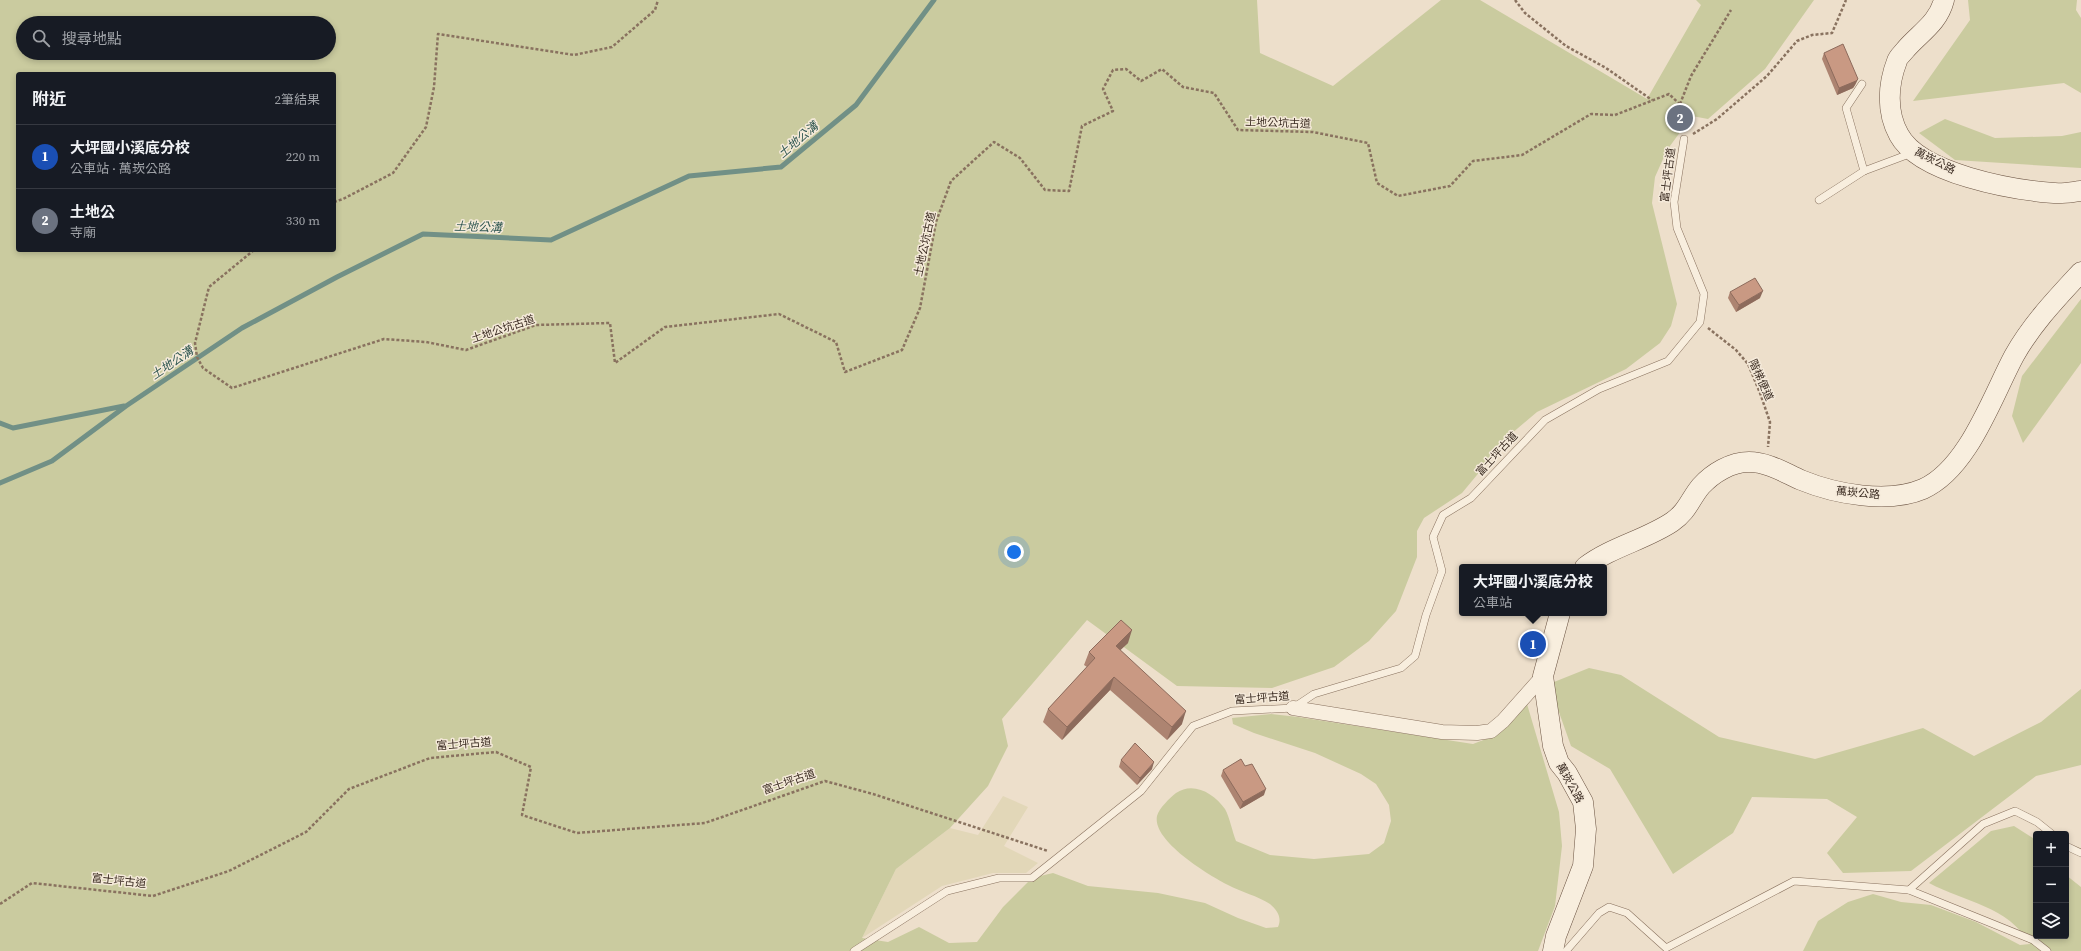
<!DOCTYPE html>
<html lang="zh-TW">
<head>
<meta charset="utf-8">
<style>
  :root { --surface:#171b24; --page:#242831; --text:#f1f3f6; --muted:#9ea1a6; --line:#363941; --accent:#c89ca3 }
  body { margin:0; font-family:"Source Serif 4","Noto Sans TC",serif; background:var(--page); color:var(--text) }
  .controls { position:absolute; right:12px; bottom:12px; display:grid; overflow:hidden; border-radius:4px; box-shadow:0 2px 6px #0003 }
  .controls button { width:36px; height:36px; display:grid; place-items:center; padding:0; border:0; border-bottom:1px solid var(--line); background:var(--surface); color:var(--text); font:20px sans-serif }
  .you { position:absolute; left:1014px; top:552px; width:14px; height:14px; margin:-10px; border:3px solid #fff; border-radius:50%; background:#1a73e8; box-shadow:0 0 0 6px #1a73e833 }
  .badge { display:grid; place-items:center; width:26px; height:26px; border-radius:50%; background:var(--accent); color:#fff; font-size:13px; font-weight:700 }
  .pin { position:absolute; translate:-50% -50%; border:2px solid #fff; box-shadow:0 1px 4px #0006 }
  .popup { position:absolute; left:1459px; top:564px; width:148px; height:52px; box-sizing:border-box; display:grid; place-content:center; border-radius:4px; background:var(--surface); filter:drop-shadow(0 1px 3px #0005); font-size:13px; white-space:nowrap; color:var(--muted) }
  .popup b { font-size:15px; color:var(--text) }
  .popup::after { content:''; position:absolute; left:50%; top:100%; margin-left:-8px; border:8px solid transparent; border-top-color:var(--surface) }
  .list { margin:0; padding:0; list-style:none }
  h2 { display:flex; justify-content:space-between; align-items:center; height:52px; margin:0; padding:0 16px; font-size:17px }
  h2 small { font-size:13px; font-weight:400; color:var(--muted) }
  .list li { display:grid; grid-template-columns:26px 1fr auto; gap:12px; align-items:center; box-sizing:border-box; height:64px; padding:0 16px; border-top:1px solid var(--line) }
  .list b { display:block; font-size:15px; white-space:nowrap }
  .list p { margin:0; font-size:13px; white-space:nowrap; color:var(--muted) }
  .list em { font-size:13px; font-style:normal; color:var(--muted) }
  .icon { flex:none; width:22px; height:22px; fill:none; stroke:currentColor; stroke-width:2; stroke-linecap:round; stroke-linejoin:round }
  .map { position:relative; flex:none; width:2081px; height:951px; overflow:hidden }
  .search { position:absolute; background:var(--surface); box-shadow:0 2px 6px #0003; left:16px; top:16px; width:320px; height:44px; display:flex; align-items:center; gap:10px; box-sizing:border-box; padding:0 14px; border-radius:22px; color:var(--muted); font-size:15px }
  .panel { position:absolute; background:var(--surface); box-shadow:0 2px 6px #0003; left:16px; top:72px; width:320px; height:180px; border-radius:4px }
  .map>svg:first-child { display:block }
  .farmland { fill:#e2d7b8 }
  .green { fill:#cacb9f; fill-rule:evenodd }
  .lines { fill:none; stroke-linecap:round; stroke-linejoin:round }
  .stream { stroke:#719086; stroke-width:5 }
  .lane-casing { stroke:#89725f; stroke-width:8 }
  .street-casing { stroke:#89725f; stroke-width:15 }
  .secondary-casing { stroke:#6b5342; stroke-width:21 }
  .path { stroke:#89725f; stroke-width:2.5; stroke-dasharray:3 2; stroke-linecap:butt }
  .lane { stroke:#f8eede; stroke-width:7 }
  .street { stroke:#f8eede; stroke-width:14 }
  .secondary { stroke:#f8eede; stroke-width:20 }
  .wall { fill:#ad8471 }
  .shaded-wall { fill:#8d6b5c }
  .building { fill:#c99983; stroke:#8d6b5c }
  .labels { text-anchor:middle; dominant-baseline:central; stroke-width:3; stroke-linejoin:round; paint-order:stroke }
  .street-label { font-size:11px; fill:#3b2c22; stroke:#f5eada }
  .water-label { font-size:12px; font-style:italic; fill:#325953; stroke:#f5eada }
</style>
</head>
<body>
<div class="map">
<svg width="2081" height="951" viewBox="0 0 2081 951">
  <rect width="100%" height="100%" fill="#eddfcb"/>
  <path class="farmland" d="M1003 796 1028 807 1004 846 1038 863 1026 873H993L942 886 862 938 896 869 950 828 978 835Z"/>
  <g class="green">
    <path d="M0 0H1257L1260 53 1333 86 1441 0H1480L1647 99 1701 5 1696 0H1814L1765 69 1708 119 1692 116 1667 150 1655 177 1652 203 1677 304 1671 326 1660 343 1626 369 1537 412 1511 434 1462 493 1424 518 1417 531V557L1396 611 1369 641 1334 667 1272 688 1177 686 1087 620 1002 719 1008 746 988 786 950 828 896 869 862 938 888 942 919 927 949 943 977 942 1003 907 1032 878 1053 873 1088 886 1158 893 1205 903 1238 918 1266 928 1278 927C1282 918 1278 911 1270 904 1258 896 1241 892 1228 885 1209 875 1152 841 1157 816 1159 808 1170 798 1176 793 1193 781 1214 793 1225 809 1230 818 1232 831 1236 841L1270 855 1314 859 1369 854 1384 843 1391 821 1389 805 1376 784 1361 774 1315 753 1254 733 1233 724 1232 718 1271 714 1298 717 1473 744 1499 734 1527 704 1559 812 1562 846 1555 906 1538 951H0ZM23 23H329V53H23ZM18 74H334V250H18Z"/>
    <path d="M1968 0H2077L2076 10 2081 18V93L2064 83 1913 101 1970 20Z"/>
    <path d="M1945 119 1995 138 2062 136 2081 132V168L1955 160 1919 133Z"/>
    <path d="M2081 299V363L2023 443 2012 416 2022 376Z"/>
    <path d="M1589 668 1621 675 1719 737 1815 759 1923 728 1974 756 2041 722 2081 689V765L2036 776 1911 871 1843 873 1827 853 1857 817 1827 799 1752 797 1733 833 1673 874 1610 769 1571 746 1549 684Z"/>
    <path d="M2014 826 2036 840V936H2066V875L2081 887V951H1803L1818 921 1848 902 1873 894 1901 902 1931 905 1976 922 2020 945 2030 944C2008 906 1965 902 1929 883L1991 831Z"/>
  </g>
  <g class="lines">
    <g class="stream">
      <path d="M0 423 13 428 124 406"/>
      <path d="M0 483 52 461 126 406 242 328 337 277 423 234 551 240 689 176 781 167 856 105 934 0"/>
    </g>
    <defs>
      <g id="lane">
        <path d="M1862 84 1846 108 1864 171"/>
        <path d="M1819 200 1864 171 1912 153"/>
        <path d="M2066 846 2081 853"/>
        <path d="M1909 890 2033 940 2047 951"/>
        <path d="M854 951 947 891 999 878H1032L1141 791 1193 726 1232 711 1293 708 1314 694 1401 668 1415 656 1426 615 1442 571 1433 537 1443 515 1471 498 1545 420 1599 389 1668 361 1700 322 1704 294 1677 228 1674 202 1684 139"/>
        <path d="M1566 951 1599 913 1609 907 1627 913 1666 948 1794 881 1909 890 1983 824 2015 811 2037 822 2052 834"/>
      </g>
      <path id="street" d="M1293 708 1442 732 1477 733 1491 731 1503 721 1543 676"/>
      <g id="secondary">
        <path d="M1944 0C1938 23 1921 32 1906 49 1903 53 1898 57 1897 61 1888 84 1886 112 1899 135 1920 174 2013 190 2054 193 2063 194 2072 192 2081 191"/>
        <path d="M1585 567C1611 547 1645 540 1672 522 1688 511 1690 499 1701 486 1713 473 1731 462 1749 462 1768 462 1785 473 1801 480 1835 494 1888 504 1923 489 1968 469 1992 397 2014 356 2032 324 2056 299 2081 272"/>
        <path d="M1553 951 1556 936 1583 866 1586 829 1583 802 1567 773 1559 763 1553 746 1543 676 1560 613"/>
      </g>
    </defs>
    <use href="#lane" class="lane-casing"/>
    <use href="#street" class="street-casing"/>
    <use href="#secondary" class="secondary-casing"/>
    <g class="path">
      <path d="M1515 0 1525 13 1566 46 1606 68 1652 100"/>
      <path d="M1680 104 1691 76 1731 10"/>
      <path d="M1693 134 1717 119 1767 76 1797 41 1812 35 1832 33 1846 0"/>
      <path d="M334 202 343 199 393 173 426 127 434 87 438 34 574 55 612 47 655 10 658 0"/>
      <path d="M254 250 209 287 195 343 197 357 203 368 232 388 384 339 426 342 466 350 536 325 610 323 615 363 665 327 779 314 836 342 845 372 902 350 920 308 936 222 951 181 994 142 1020 158 1045 190 1069 191 1082 126 1113 111 1103 89 1113 70 1126 69 1141 81 1162 69 1183 87 1214 93 1238 130 1313 132 1368 143 1377 183 1398 196 1450 186 1473 161 1522 155 1591 114 1615 115 1669 94 1692 116 1688 129"/>
      <path d="M1708 328 1736 350 1748 364 1760 393 1770 422 1768 447"/>
      <path d="M0 904 32 883 153 896 229 871 306 832 349 789 430 758 496 752 531 767 522 815 577 833 705 823 825 781 873 794 1048 851"/>
    </g>
    <use href="#lane" class="lane"/>
    <use href="#street" class="street"/>
    <use href="#secondary" class="secondary"/>
  </g>
  <g class="wall">
    <path d="M1824 53 1858 79 1855 85 1853 88 1837 95 1822 59Z"/>
    <path d="M1730 292 1760 298 1736 312 1728 298Z"/>
    <path d="M1128 643 1120 650 1182 724 1167 740 1110 690 1062 740 1043 722 1048 709 1087 667 1084 665 1089 652Z"/>
    <path d="M1121 760 1152 769 1137 785 1119 767Z"/>
    <path d="M1223 770 1264 795 1240 809 1221 776Z"/>
  </g>
  <g class="shaded-wall">
    <path d="M1858 79 1855 85 1853 88 1837 95 1839 88Z"/>
    <path d="M1763 291 1760 298 1736 312 1739 305Z"/>
    <path d="M1132 630 1128 643 1111 659 1116 646Z"/>
    <path d="M1114 677 1110 690 1062 740 1067 727Z"/>
    <path d="M1186 711 1182 724 1167 740 1172 727Z"/>
    <path d="M1154 762 1152 769 1137 785 1140 778Z"/>
    <path d="M1266 789 1264 795 1240 809 1243 802Z"/>
  </g>
  <g class="building">
    <path d="M1843 44 1858 79 1856 81 1839 88 1824 53Z"/>
    <path d="M1755 278 1763 291 1739 305 1730 292Z"/>
    <path d="M1121 620 1132 630 1116 646 1186 711 1172 727 1114 677 1067 727 1048 709 1095 658 1089 652Z"/>
    <path d="M1135 743 1154 762 1140 778 1121 760Z"/>
    <path d="M1241 759 1245 766 1252 764 1266 789 1243 802 1223 770Z"/>
  </g>
  <g class="labels">
    <g class="street-label">
      <text transform="translate(1278 123) rotate(2)">土地公坑古道</text>
      <text transform="translate(1935 161) rotate(27)">萬崁公路</text>
      <text transform="translate(1668 175) rotate(-83)">富士坪古道</text>
      <text transform="translate(925 244) rotate(-78)">土地公坑古道</text>
      <text transform="translate(503 329) rotate(-18)">土地公坑古道</text>
      <text transform="translate(1761 380) rotate(66)">階梯便道</text>
      <text transform="translate(1497 454) rotate(-47)">富士坪古道</text>
      <text transform="translate(1858 493) rotate(5)">萬崁公路</text>
      <text transform="translate(1262 698) rotate(-4)">富士坪古道</text>
      <text transform="translate(464 744) rotate(-4)">富士坪古道</text>
      <text transform="translate(789 782) rotate(-19)">富士坪古道</text>
      <text transform="translate(1570 783) rotate(61)">萬崁公路</text>
      <text transform="translate(119 881) rotate(6)">富士坪古道</text>
    </g>
    <g class="water-label">
      <text transform="translate(798 140) rotate(-40)">土地公溝</text>
      <text transform="translate(478 227) rotate(2)">土地公溝</text>
      <text transform="translate(172 363) rotate(-34)">土地公溝</text>
    </g>
  </g>
</svg>
<div class="controls">
<button>+</button>
<button>−</button>
<button><svg class="icon" aria-label="layers" viewBox="0 0 24 24"><path d="M12 4l9 5-9 5-9-5zM3 14l9 5 9-5"/></svg></button>
</div>
<div class="you"></div>
<div class="pin badge" style="left:1533px;top:644px;background:#1a4fb4">1</div>
<div class="popup"><b>大坪國小溪底分校</b>公車站</div>
<div class="pin badge" style="left:1680px;top:118px;background:#6b7280">2</div>
<div class="search"><svg class="icon" aria-label="search" viewBox="0 0 24 24"><circle cx="10" cy="10" r="6"/><path d="M15 15l6 6"/></svg>搜尋地點</div>
<section class="panel">
<h2>附近<small>2筆結果</small></h2>
<ul class="list">
<li><span class="badge" style="background:#1a4fb4">1</span><div><b>大坪國小溪底分校</b><p>公車站 · 萬崁公路</p></div><em>220 m</em></li>
<li><span class="badge" style="background:#6b7280">2</span><div><b>土地公</b><p>寺廟</p></div><em>330 m</em></li>
</ul>
</section>
</div>
</body>
</html>
